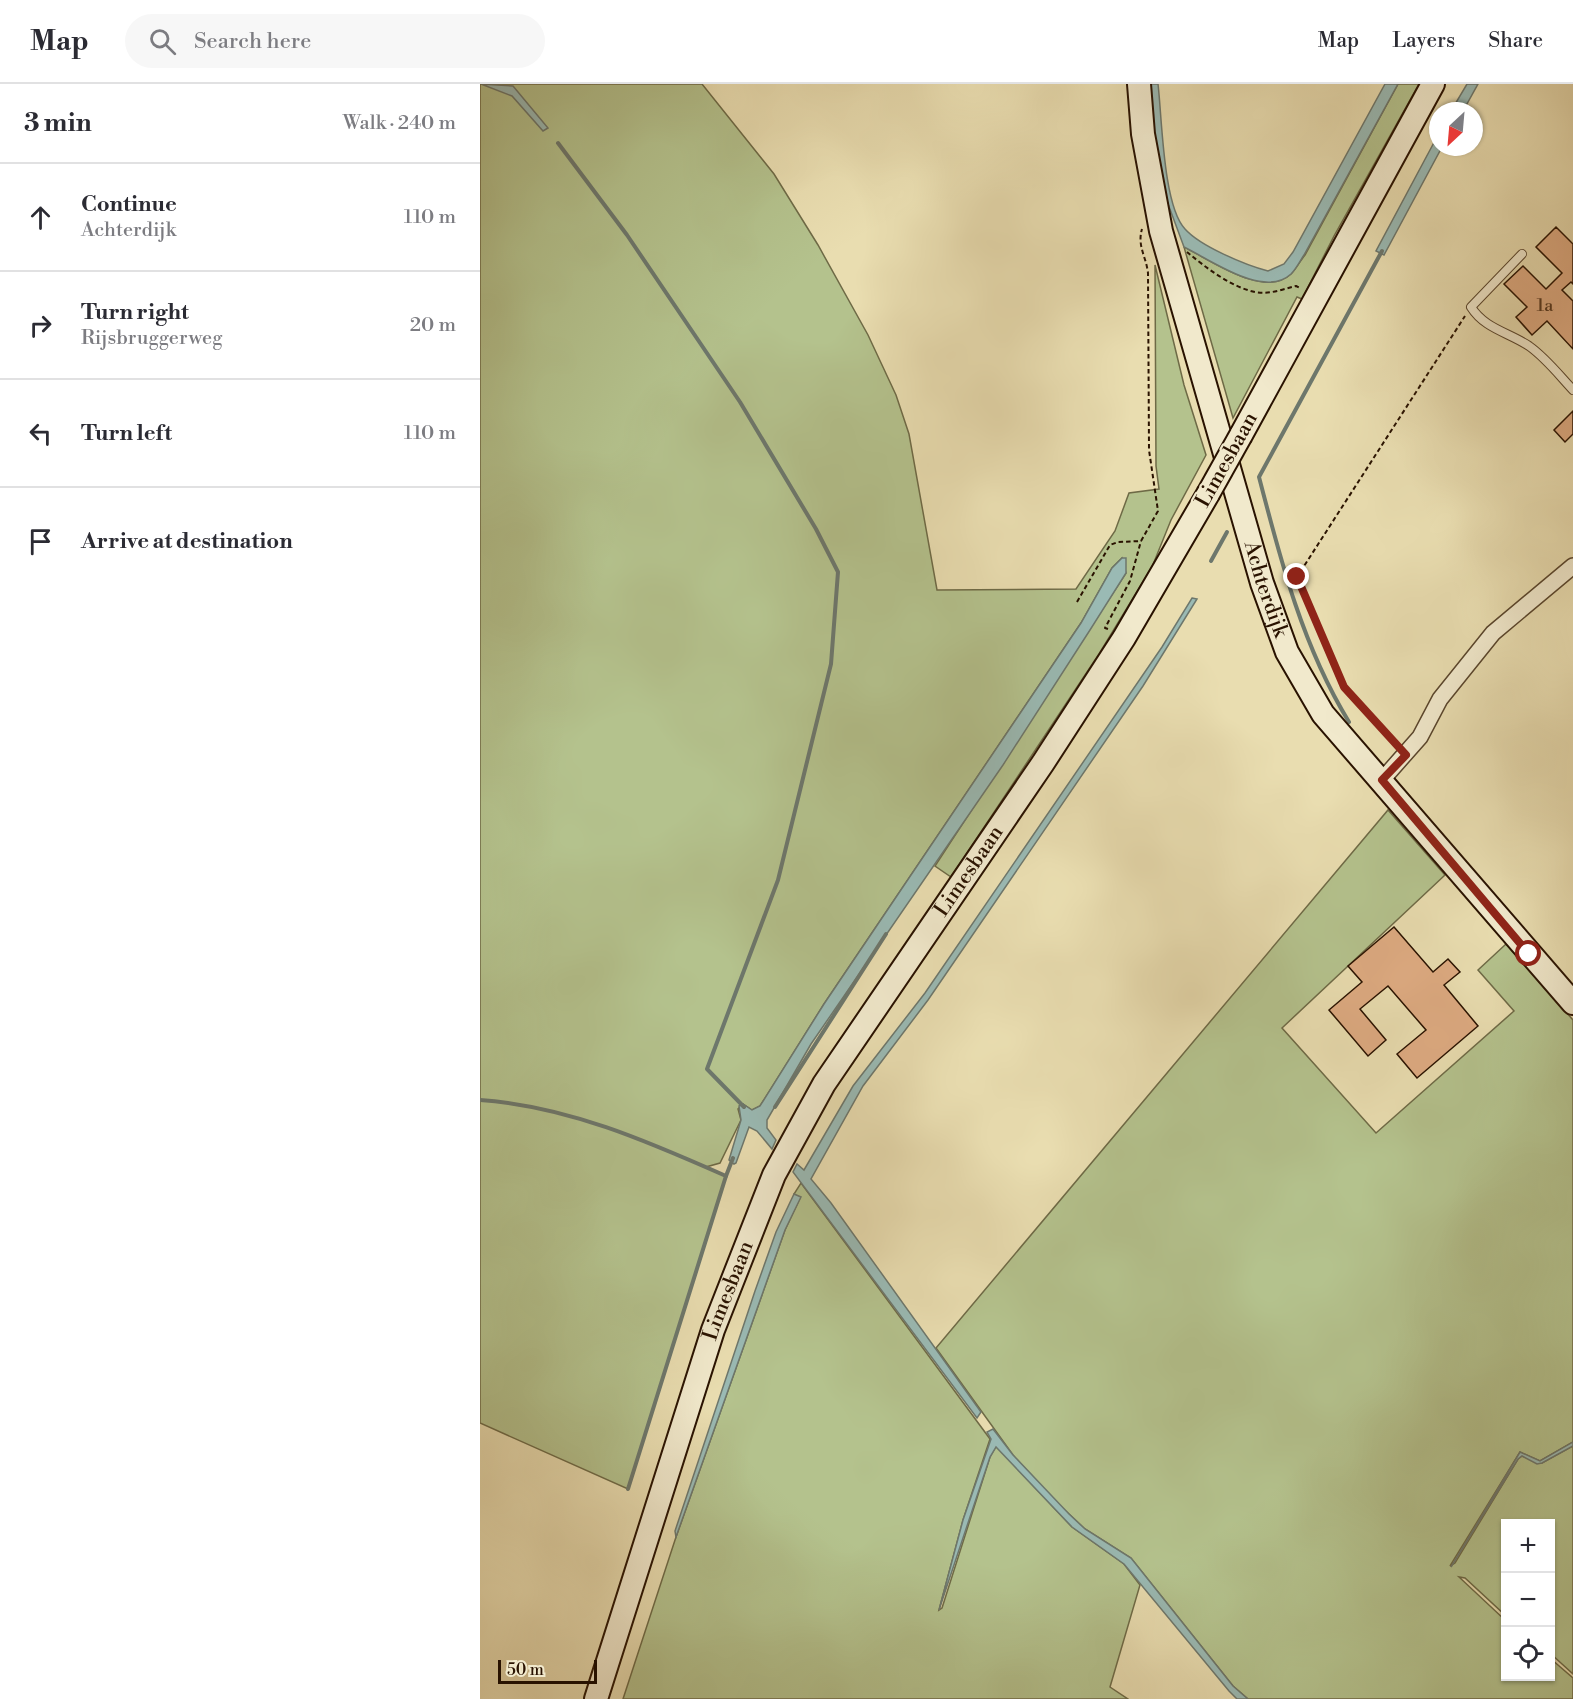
<!DOCTYPE html>
<html lang="en">
<head>
<meta charset="utf-8">
<style>
  :root { --surface:#fff; --page:#f7f7f7; --text:#2b2b33; --muted:#7c7c81; --line:#e1e1e2 }
  body { margin:0; font-family:"Libre Bodoni",serif; background:var(--page); color:var(--text) }
  .controls { position:absolute; right:18px; bottom:18px; display:grid; overflow:hidden; border-radius:0px; box-shadow:0 2px 4px #0004 }
  .controls button { width:54px; height:54px; display:grid; place-items:center; padding:0; border:0; border-bottom:2px solid var(--line); background:var(--surface); color:var(--text); font:30px sans-serif }
  .compass { position:absolute; left:949px; top:18px; width:54px; height:54px; border-radius:50%; background:var(--surface); box-shadow:0 2px 4px #0004; rotate:206deg }
  .scale { position:absolute; left:18px; bottom:15px; width:99px; box-sizing:border-box; padding-left:6px; border:3px solid #291200; border-top:0; font-size:16px; line-height:21px; white-space:nowrap; color:#291200; -webkit-text-stroke:4px #f1e9cc; paint-order:stroke }
  .stop { position:absolute; width:18px; height:18px; margin:-14px; border:4px solid #8f2418; border-radius:50%; background:#fff }
  .stop.end { background:#8f2418; border-color:#fff; box-shadow:0 2px 6px #0008 }
  .list { margin:0; padding:0; list-style:none }
  h2 { display:flex; justify-content:space-between; align-items:center; height:78px; margin:0; padding:0 24px; font-size:26px }
  h2 small { font-size:20px; font-weight:400; color:var(--muted) }
  .list li { display:grid; grid-template-columns:39px 1fr auto; gap:18px; align-items:center; box-sizing:border-box; height:108px; padding:0 24px; border-top:2px solid var(--line) }
  .list b { display:block; font-size:22px; white-space:nowrap }
  .list p { margin:0; font-size:20px; white-space:nowrap; color:var(--muted) }
  .list em { font-size:20px; font-style:normal; color:var(--muted) }
  .icon { flex:none; width:33px; height:33px; fill:none; stroke:currentColor; stroke-width:2; stroke-linecap:round; stroke-linejoin:round }
  .map { position:relative; flex:none; width:1093px; height:1615px; overflow:hidden }
  header { display:flex; align-items:center; gap:36px; box-sizing:border-box; height:84px; padding:0 30px; background:var(--surface); border-bottom:2px solid var(--line) }
  header strong { font-size:28px }
  nav { display:flex; gap:33px; margin-inline-start:auto; font-size:21px }
  .search { width:420px; height:54px; background:var(--page); display:flex; align-items:center; gap:15px; box-sizing:border-box; padding:0 21px; border-radius:33px; color:var(--muted); font-size:22px }
  main { display:flex }
  aside { flex:1; background:var(--surface) }
  .map>svg:first-child { display:block }
  .green { fill:#b4c28d; stroke:#6e6a46; stroke-width:1.5 }
  .water { fill:#9abab4; stroke:#6d776c; stroke-width:1.5 }
  .lines { fill:none; stroke-linecap:round; stroke-linejoin:round }
  .stream { stroke:#6d776c; stroke-width:4 }
  .building { fill:#deab82; stroke:#291200; stroke-width:1.5 }
  .lane-casing { stroke:#59452c; stroke-width:10 }
  .street-casing { stroke:#59452c; stroke-width:18 }
  .secondary-casing { stroke:#291200; stroke-width:26 }
  .path { stroke:#291200; stroke-width:2; stroke-dasharray:4.5 3; stroke-linecap:butt }
  .lane { stroke:#f1e9cc; stroke-width:8 }
  .street { stroke:#f1e9cc; stroke-width:15 }
  .secondary { stroke:#f1e9cc; stroke-width:22 }
  .secondary-bridge-casing { stroke:#291200; stroke-width:26; stroke-linecap:butt }
  .secondary-bridge { stroke:#f1e9cc; stroke-width:22 }
  .route { stroke:#8f2418; stroke-width:8 }
  .labels { text-anchor:middle; dominant-baseline:central; stroke-width:4.5; stroke-linejoin:round; paint-order:stroke }
  .number-label { font-size:18px; fill:#563820 }
  .street-label { font-size:21px; fill:#291200; stroke:#f1e9cc }
</style>
</head>
<body>
<header>
<strong>Map</strong>
<div class="search"><svg class="icon" aria-label="search" viewBox="0 0 24 24"><circle cx="10" cy="10" r="6"/><path d="M15 15l6 6"/></svg>Search here</div>
<nav><a>Map</a><a>Layers</a><a>Share</a></nav>
</header>
<main>
<aside>
<h2>3 min<small>Walk · 240 m</small></h2>
<ul class="list">
<li><svg class="icon" aria-label="ahead" viewBox="0 0 24 24"><path d="M12 20V5M6 11l6-6 6 6"/></svg><div><b>Continue</b><p>Achterdijk</p></div><em>110 m</em></li>
<li><svg class="icon" aria-label="right" viewBox="0 0 24 24"><path d="M7 20v-9h11M14 6l5 5-5 5"/></svg><div><b>Turn right</b><p>Rijsbruggerweg</p></div><em>20 m</em></li>
<li><svg class="icon" aria-label="left" viewBox="0 0 24 24"><path d="M17 20v-9H6M10 6l-5 5 5 5"/></svg><div><b>Turn left</b></div><em>110 m</em></li>
<li><svg class="icon" aria-label="arrive" viewBox="0 0 24 24"><path d="M6 21V4h12l-3 4 3 4H6"/></svg><div><b>Arrive at destination</b></div></li>
</ul>
</aside>
<div class="map">
<svg width="1093" height="1615" viewBox="0 0 1093 1615">
  <rect width="100%" height="100%" fill="#e9ddb0"/>
  <filter id="stains"><feTurbulence type="fractalNoise" baseFrequency=".00333" numOctaves="4"/><feColorMatrix values="0 0 0 0 .2 0 0 0 0 .09 0 0 0 0 .02 0 0 0 .5 -.17"/></filter>
  <radialGradient id="worn" r=".72"><stop offset=".6" stop-color="#630" stop-opacity="0"/><stop offset="1" stop-color="#630" stop-opacity=".3"/></radialGradient>
  <g class="green">
    <path d="M0 0H222L294 90 338 161 388 251 416 311 429 350 457 506 596 505 635 447 649 409 679 405 676 382 675 181 704 301 726 371 691 436 672 483 619 570 471 793 455 782 646 489 642 474 632 484 601 539 344 920 280 1022 272 1026 263 1020 258 1025 261 1036 240 1079 226 1083 246 1092 148 1405 0 1339Z"/>
    <path d="M918 0H939L854 152 822 215 817 213 753 334 704 163C731 176 784 215 811 190 816 185 820 177 825 171Z"/>
    <path d="M908 726 965 791 802 944 896 1049 1034 927 998 886 1026 860 1093 936V1358L1060 1377 1040 1368 970 1482 975 1479 1038 1375 1042 1372 1062 1379 1093 1362V1590L1071 1570 1070 1440H1026L1025 1531 985 1494 979 1493 1025 1536 1026 1592H1070L1071 1575 1093 1594V1615H768L753 1602 651 1474 605 1445 573 1415 533 1371 456 1264Z"/>
    <path d="M321 1099 510 1355 483 1436 459 1526 462 1524 510 1373 516 1362 592 1443 644 1480 660 1501 630 1603 648 1615H143L196 1453 305 1146 320 1114 314 1110Z"/>
  </g>
  <g class="water">
    <path d="M1 0 33 2 68 44 63 47 32 12Z"/>
    <path d="M669 0H678C682 33 683 122 705 145 720 162 765 181 788 187L804 180 813 168 905 0H918L824 171C820 177 816 185 811 190 784 215 731 176 704 163L681 101 673 56Z"/>
    <path d="M987 0H998L983 27H971Z"/>
    <path d="M958 51V63H962L904 171 896 167Z"/>
    <path d="M642 474H646V489L610 546 523 681 331 960 287 1036V1044L296 1056 292 1065 277 1047 269 1043 256 1079 254 1080 249 1076 261 1036 259 1022 263 1020 272 1026 280 1022 344 920 601 539 632 484Z"/>
    <path d="M712 514 717 515 663 602 448 916 383 1002 331 1095 351 1119 501 1328 497 1334 313 1088 317 1080 324 1086 373 1002 445 909 682 563Z"/>
    <path d="M314 1110 321 1113 305 1146 196 1453 195 1447 275 1207 296 1148Z"/>
    <path d="M513 1345 533 1371 589 1430 605 1445 651 1474 753 1602 768 1615H757L749 1607 644 1480 592 1443 516 1363 510 1373 459 1526 483 1436 511 1355 507 1348Z"/>
    <path d="M1093 1358V1362L1062 1379 1057 1380 1042 1372 1038 1375 971 1483 1040 1368 1060 1377Z"/>
  </g>
  <g class="lines">
    <g class="stream">
      <path d="M78 59 147 151 260 318 336 445 358 488 351 580 298 796 227 985 264 1023"/>
      <path d="M731 477 747 448"/>
      <path d="M869 638C823 563 801 478 779 393L902 167"/>
      <path d="M0 1016C87 1022 167 1057 246 1092L253 1074"/>
      <path d="M295 1023 406 850"/>
      <path d="M148 1405 246 1092"/>
    </g>
  </g>
  <g class="building">
    <path d="M1076 143 1093 160V200L1091 198 1082 206 1093 217V265L1067 237 1052 251 1036 233 1047 223 1024 200 1043 182 1066 205 1082 189 1056 163Z"/>
    <path d="M1093 327V350L1085 358 1074 346Z"/>
    <path d="M914 843 953 888 968 875 980 888 964 901 998 942 937 994 917 970 946 946 908 902 880 925 906 956 888 972 849 926 882 898 868 882Z"/>
  </g>
  <g class="lines">
    <defs>
      <path id="lane" d="M1042 170 991 223C1005 245 1028 248 1049 262 1066 274 1079 291 1093 306"/>
      <path id="street" d="M902 696 940 653 960 615 1013 549 1093 482"/>
      <g id="secondary">
        <path id="s1" d="M659 0 663 50 681 147 782 499 807 568 843 630 1093 919"/>
        <path d="M761 351 953 0"/>
        <path id="s2" d="M116 1615 233 1246 294 1091 344 1000 563 679 644 554 728 410"/>
      </g>
    </defs>
    <use href="#lane" class="lane-casing"/>
    <use href="#street" class="street-casing"/>
    <use href="#secondary" class="secondary-casing"/>
    <g class="path">
      <path d="M707 168C725 183 751 203 775 208 789 211 803 205 816 202L820 204"/>
      <path d="M597 518 630 461 638 458 661 457 678 427 669 366 668 189C666 172 657 162 662 145"/>
      <path d="M628 545 625 544 650 497 661 457"/>
      <path d="M916 659 864 603 817 493 985 232"/>
    </g>
    <use href="#lane" class="lane"/>
    <use href="#street" class="street"/>
    <use href="#secondary" class="secondary"/>
    <defs>
      <path id="secondary-bridge" d="M728 410 761 351"/>
    </defs>
    <use href="#secondary-bridge" class="secondary-bridge-casing"/>
    <use href="#secondary-bridge" class="secondary-bridge"/>
  </g>
  <g class="lines">
    <path class="route" d="M817 493 864 603 926 671 902 696 1049 870"/>
  </g>
  <g class="labels">
    <g class="number-label">
      <text x="1065" y="221">1a</text>
    </g>
    <g class="street-label">
      <text transform="translate(747 376) rotate(-61)">Limesbaan</text>
      <text stroke="none"><textPath href="#s1" startOffset="522">Achterdijk</textPath></text>
      <text stroke="none"><textPath href="#s2" startOffset="915">Limesbaan</textPath></text>
      <text stroke="none"><textPath href="#s2" startOffset="429">Limesbaan</textPath></text>
    </g>
  </g>
  <rect width="100%" height="100%" filter="url(#stains)"/>
  <rect width="100%" height="100%" fill="url(#worn)"/>
</svg>
<div class="controls">
<button>+</button>
<button>−</button>
<button><svg class="icon" aria-label="locate" viewBox="0 0 24 24"><circle cx="12" cy="12" r="6"/><path d="M12 2v4M12 18v4M2 12h4M18 12h4"/></svg></button>
</div>
<svg class="compass" viewBox="-18 -18 36 36"><path d="M0-13l5 13h-10z" fill="#e53935"/><path d="M0 13l5-13h-10z" fill="#7c7c81"/></svg>
<div class="scale">50 m</div>
<div class="stop" style="left:1049px;top:870px"></div>
<div class="stop end" style="left:817px;top:493px"></div>
</div>
</main>
</body>
</html>
